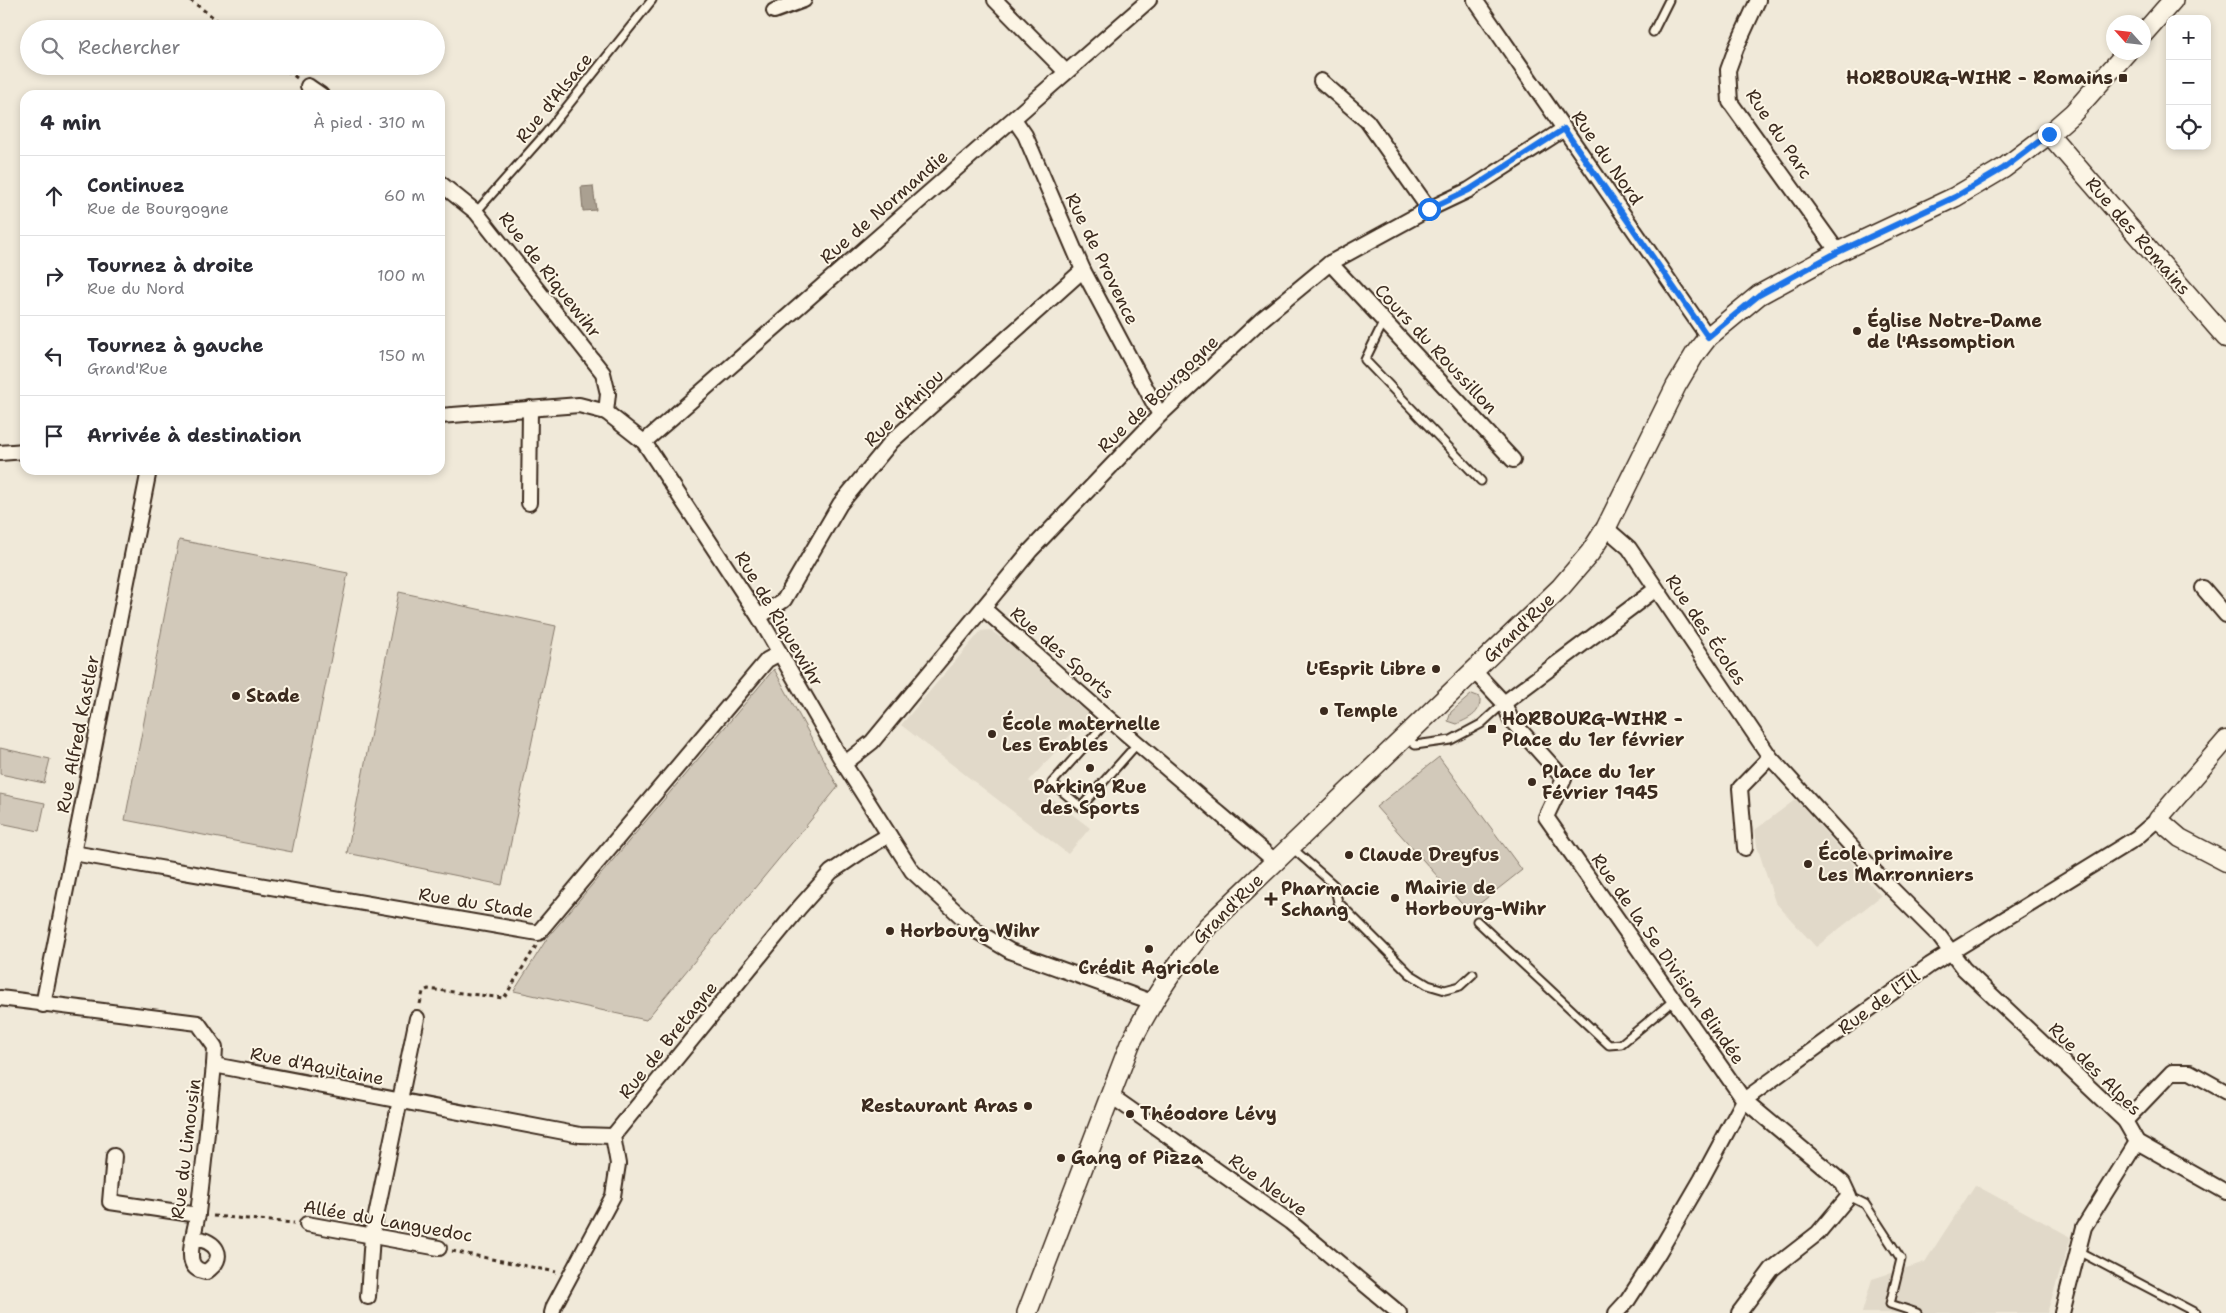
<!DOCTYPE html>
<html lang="fr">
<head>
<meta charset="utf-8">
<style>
  :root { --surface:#fff; --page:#f2f2f3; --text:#2b2b33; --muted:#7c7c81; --line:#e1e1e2 }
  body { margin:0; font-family:"Shantell Sans",sans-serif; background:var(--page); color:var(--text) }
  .controls { position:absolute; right:15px; top:15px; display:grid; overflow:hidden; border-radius:10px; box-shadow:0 2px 8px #0003 }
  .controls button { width:45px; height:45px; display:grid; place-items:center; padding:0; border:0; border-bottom:1px solid var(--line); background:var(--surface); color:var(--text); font:25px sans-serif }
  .compass { position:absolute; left:2106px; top:15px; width:45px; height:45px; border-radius:50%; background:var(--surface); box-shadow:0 2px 8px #0003; rotate:297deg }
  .stop { position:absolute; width:15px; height:15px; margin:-11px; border:4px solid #1a73e8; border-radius:50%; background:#fff }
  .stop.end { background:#1a73e8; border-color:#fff; box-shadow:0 1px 5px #0008 }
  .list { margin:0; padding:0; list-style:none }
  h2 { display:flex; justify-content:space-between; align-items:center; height:65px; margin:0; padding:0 20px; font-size:21px }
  h2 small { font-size:16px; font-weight:400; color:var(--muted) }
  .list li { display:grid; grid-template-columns:32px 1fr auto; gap:15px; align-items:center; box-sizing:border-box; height:80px; padding:0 20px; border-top:1px solid var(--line) }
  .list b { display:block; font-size:19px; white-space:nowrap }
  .list p { margin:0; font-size:16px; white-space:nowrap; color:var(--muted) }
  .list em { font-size:16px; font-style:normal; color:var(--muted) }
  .icon { flex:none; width:28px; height:28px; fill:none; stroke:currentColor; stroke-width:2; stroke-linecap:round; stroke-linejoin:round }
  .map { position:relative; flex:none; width:2226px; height:1313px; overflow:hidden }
  .search { position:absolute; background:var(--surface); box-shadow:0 2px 8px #0003; left:20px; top:20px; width:425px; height:55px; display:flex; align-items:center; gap:12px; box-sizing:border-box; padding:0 18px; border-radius:28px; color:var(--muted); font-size:19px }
  .panel { position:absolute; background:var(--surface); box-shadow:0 2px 8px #0003; left:20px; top:90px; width:425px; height:385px; border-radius:15px }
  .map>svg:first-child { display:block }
  .built { fill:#e1d9c9 }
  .green { fill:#d2c9ba; stroke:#867a6c }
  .water { fill:#aaa091; stroke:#7e7163 }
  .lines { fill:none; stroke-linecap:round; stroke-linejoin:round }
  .service-casing { stroke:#3b2a1e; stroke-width:11 }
  .minor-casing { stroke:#3b2a1e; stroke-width:18 }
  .tertiary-casing { stroke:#3b2a1e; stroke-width:21 }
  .secondary-casing { stroke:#3b2a1e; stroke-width:22 }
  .path { stroke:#3b2a1e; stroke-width:3; stroke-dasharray:4 4; stroke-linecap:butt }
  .service { stroke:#fcf5e5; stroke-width:7 }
  .minor { stroke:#fcf5e5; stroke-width:14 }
  .tertiary { stroke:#fcf5e5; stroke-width:18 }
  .secondary { stroke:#fcf5e5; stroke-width:19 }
  .route { stroke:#1a73e8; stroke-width:6 }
  .poi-dot { fill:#3b2a1e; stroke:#fcf5e5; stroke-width:2 }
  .labels { text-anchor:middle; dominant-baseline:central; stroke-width:4; stroke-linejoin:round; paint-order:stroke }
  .poi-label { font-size:18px; font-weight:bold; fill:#3b2a1e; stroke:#fcf5e5; text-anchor:start }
  .street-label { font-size:18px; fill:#3b2a1e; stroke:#fcf5e5 }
</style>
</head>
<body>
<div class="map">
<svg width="2226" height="1313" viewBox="0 0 2226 1313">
  <rect width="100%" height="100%" fill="#f0e9d9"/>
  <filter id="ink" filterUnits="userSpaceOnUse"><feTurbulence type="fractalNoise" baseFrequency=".02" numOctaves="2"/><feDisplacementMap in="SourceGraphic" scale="10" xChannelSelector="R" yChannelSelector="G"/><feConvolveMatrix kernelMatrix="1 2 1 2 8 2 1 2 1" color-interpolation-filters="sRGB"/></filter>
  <g filter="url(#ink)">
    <g class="built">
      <path d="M990 630 1017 649 1090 713 1029 781 1090 828 1068 854 901 725 981 631Z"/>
      <path d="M1796 799 1881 896 1816 947 1775 902 1757 846 1755 830Z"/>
      <path d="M1975 1185 2071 1237 2047 1313H1862L1872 1279 1925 1262Z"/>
    </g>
    <g class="green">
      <path d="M179 540 348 573 292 852 125 820Z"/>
      <path d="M399 592 556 626 502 885 347 853Z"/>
      <path d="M774 669 838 787 646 1020 514 991 548 937Z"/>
      <path d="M1472 694 1480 697C1481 714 1471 717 1457 724L1448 721 1451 712Z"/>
      <path d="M0 748 50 759 44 783 0 774Z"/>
      <path d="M1439 757 1522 870 1469 912 1376 807Z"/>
      <path d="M0 794 45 803 39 831 0 823Z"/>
    </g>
    <path class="water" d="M593 186 596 210 583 211 581 187Z"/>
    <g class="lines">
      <defs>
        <g id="service">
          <path d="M1653 32 1669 0"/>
          <path d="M476 212 546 133 652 0"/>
          <path d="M1384 321 1365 360 1481 481"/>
          <path d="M1109 719 1052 783 1081 807 1138 743"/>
          <path d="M1406 737 1415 745 1451 740 1481 724 1504 703"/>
          <path d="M1291 847 1334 885 1338 902 1410 974 1428 985 1445 990 1460 986 1473 974"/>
          <path d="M1477 921 1609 1045 1621 1044 1674 1000"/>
          <path d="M1849 1196 1865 1204 1901 1259 1890 1304 1917 1313"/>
          <path d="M2078 1251 2196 1313"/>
        </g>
        <g id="minor">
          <path d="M995 0 1066 72"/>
          <path d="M1475 0 1708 337"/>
          <path d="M1758 0 1736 48 1728 70 1730 102 1838 252"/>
          <path d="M774 11 804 0"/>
          <path d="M1321 81 1367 121 1429 209"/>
          <path d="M308 86 321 95"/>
          <path d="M1014 119 1025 135 1083 270 1160 415"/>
          <path d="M440 183 476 212 603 373 608 394 606 412 644 442 759 617 844 764 912 871 978 932 1010 951 1152 1002"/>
          <path d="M1330 263 1513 460"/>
          <path d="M440 416 579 405 606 412"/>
          <path d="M644 442 1149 0"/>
          <path d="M0 453 25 451"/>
          <path d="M529 503 530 408"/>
          <path d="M1606 528 1629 548 1770 757 1740 788 1745 848"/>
          <path d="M2203 588 2226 615"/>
          <path d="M984 609 1109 719 1276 862"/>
          <path d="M759 617 784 600 840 504 892 441 1083 270"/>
          <path d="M1474 671 1504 703 1511 720 1564 779 1546 817 1744 1100 1843 1183 1849 1196 1818 1233 1772 1269 1739 1313"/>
          <path d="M1504 703 1656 589"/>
          <path d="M1770 757 1875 872 1939 936 1963 968 2125 1121 2137 1142 2226 1192"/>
          <path d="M844 764 872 742 1030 551 1160 415 1261 320 1330 263 1429 209 1469 190 1564 129"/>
          <path d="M73 853 538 933 767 660 780 653"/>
          <path d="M0 998 198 1023 215 1047 214 1065 580 1135 613 1136"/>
          <path d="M43 1005 149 470"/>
          <path d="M1110 1095 1290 1222 1399 1313"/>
          <path d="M2125 1121 2172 1072H2190L2226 1092"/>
          <path d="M114 1156 110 1202 198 1215"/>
          <path d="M307 1224 439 1248"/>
          <path d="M194 1238C215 1241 229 1256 206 1272 200 1271 194 1269 192 1262 188 1251 196 1226 198 1213 204 1164 209 1114 214 1065"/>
          <path d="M368 1297 372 1235 417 1018"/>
          <path d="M552 1313 554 1306 613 1196 618 1164 613 1136 799 908 831 872 862 851 889 835"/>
          <path d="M1616 1313 1628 1300 1659 1252 1701 1180 1744 1100 1930 965 2136 838 2158 819"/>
          <path d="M2062 1313 2084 1227 2137 1142"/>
        </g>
        <g id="tertiary">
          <path d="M2049 134 2226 338"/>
          <path d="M2226 740 2158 819 2180 838 2226 862"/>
        </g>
        <g id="secondary">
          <path d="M2144 33 2173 0"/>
          <path d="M1027 1313 1130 1044C1153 999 1175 965 1207 927L1561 587 1590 553 1606 528 1676 386 1695 354 1708 337 1759 295 1838 252 1955 197 2004 168 2049 134 2073 113 2127 52"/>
        </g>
      </defs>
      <use href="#service" class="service-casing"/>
      <use href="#minor" class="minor-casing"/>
      <use href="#tertiary" class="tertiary-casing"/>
      <use href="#secondary" class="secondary-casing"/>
      <g class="path">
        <path d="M190 0 229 29"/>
        <path d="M281 66 297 78"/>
        <path d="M420 1004 423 992 428 989 504 998 536 946"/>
        <path d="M213 1216 294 1223"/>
        <path d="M452 1251 556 1272"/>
      </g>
      <use href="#service" class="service"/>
      <use href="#minor" class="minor"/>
      <use href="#tertiary" class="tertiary"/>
      <use href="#secondary" class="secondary"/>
    </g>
  </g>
  <g class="lines" filter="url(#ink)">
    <path class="route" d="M1429 209 1469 190 1564 129 1708 337 1759 295 1838 252 1955 197 2004 168 2049 134"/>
  </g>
  <g class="poi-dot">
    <rect x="2118" y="73" width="10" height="10" rx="2.5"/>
    <circle cx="1857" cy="331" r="5"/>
    <circle cx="1436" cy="669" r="5"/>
    <circle cx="236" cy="696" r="5"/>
    <circle cx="1324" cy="711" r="5"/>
    <rect x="1487" y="724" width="10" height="10" rx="2.5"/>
    <circle cx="992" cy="734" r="5"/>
    <circle cx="1090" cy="768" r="5"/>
    <circle cx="1532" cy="782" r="5"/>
    <circle cx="1349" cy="855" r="5"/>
    <circle cx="1808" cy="864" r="5"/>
    <circle cx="1395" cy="898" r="5"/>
    <path d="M1268.5 891.5h5v5h5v5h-5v5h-5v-5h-5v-5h5z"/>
    <circle cx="890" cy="931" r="5"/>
    <circle cx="1149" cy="949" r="5"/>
    <circle cx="1028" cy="1106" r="5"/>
    <circle cx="1130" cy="1114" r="5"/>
    <circle cx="1061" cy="1158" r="5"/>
  </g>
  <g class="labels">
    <g class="poi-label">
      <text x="2113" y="78" text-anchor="end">HORBOURG-WIHR - Romains</text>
      <text x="1867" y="321">Église Notre-Dame<tspan x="1867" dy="21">de l'Assomption</tspan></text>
      <text x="1426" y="669" text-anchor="end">L'Esprit Libre</text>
      <text x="246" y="696">Stade</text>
      <text x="1334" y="711">Temple</text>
      <text x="1502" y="719">HORBOURG-WIHR -<tspan x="1502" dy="21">Place du 1er février</tspan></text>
      <text x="1002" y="724">École maternelle<tspan x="1002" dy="21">Les Erables</tspan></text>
      <text x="1542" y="772">Place du 1er<tspan x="1542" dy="21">Février 1945</tspan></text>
      <text x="1090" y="787" text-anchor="middle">Parking Rue<tspan x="1090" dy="21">des Sports</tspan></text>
      <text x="1818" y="854">École primaire<tspan x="1818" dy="21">Les Marronniers</tspan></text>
      <text x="1359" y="855">Claude Dreyfus</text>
      <text x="1405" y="888">Mairie de<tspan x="1405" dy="21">Horbourg-Wihr</tspan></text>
      <text x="1281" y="889">Pharmacie<tspan x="1281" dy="21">Schang</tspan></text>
      <text x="900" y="931">Horbourg Wihr</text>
      <text x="1149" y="968" text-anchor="middle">Crédit Agricole</text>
      <text x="1018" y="1106" text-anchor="end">Restaurant Aras</text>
      <text x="1140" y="1114">Théodore Lévy</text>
      <text x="1071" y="1158">Gang of Pizza</text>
    </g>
    <g class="street-label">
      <text transform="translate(554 98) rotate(-51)">Rue d'Alsace</text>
      <text transform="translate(1779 134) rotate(56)">Rue du Parc</text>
      <text transform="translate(1607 158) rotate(55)">Rue du Nord</text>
      <text transform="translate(884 207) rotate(-41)">Rue de Normandie</text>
      <text transform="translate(2138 236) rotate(49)">Rue des Romains</text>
      <text transform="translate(1102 259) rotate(64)">Rue de Provence</text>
      <text transform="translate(550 275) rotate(52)">Rue de Riquewihr</text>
      <text transform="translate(1436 349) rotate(47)">Cours du Roussillon</text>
      <text transform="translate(1158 394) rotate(-44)">Rue de Bourgogne</text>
      <text transform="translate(904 408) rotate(-44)">Rue d'Anjou</text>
      <text transform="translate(779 619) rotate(59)">Rue de Riquewihr</text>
      <text transform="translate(1519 628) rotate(-44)">Grand'Rue</text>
      <text transform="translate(1706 630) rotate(56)">Rue des Écoles</text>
      <text transform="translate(1062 653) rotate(41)">Rue des Sports</text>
      <text transform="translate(78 734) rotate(-79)">Rue Alfred Kastler</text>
      <text transform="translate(476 903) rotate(9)">Rue du Stade</text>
      <text transform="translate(1228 909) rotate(-45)">Grand'Rue</text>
      <text transform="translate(1668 959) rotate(55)">Rue de la 5e Division Blindée</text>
      <text transform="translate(1879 1002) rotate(-36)">Rue de l'Ill</text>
      <text transform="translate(668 1040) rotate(-51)">Rue de Bretagne</text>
      <text transform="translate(317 1066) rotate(11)">Rue d'Aquitaine</text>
      <text transform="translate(2095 1069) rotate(45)">Rue des Alpes</text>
      <text transform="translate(186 1149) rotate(-83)">Rue du Limousin</text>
      <text transform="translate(1268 1185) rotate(36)">Rue Neuve</text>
      <text transform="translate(388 1221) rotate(10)">Allée du Languedoc</text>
    </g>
  </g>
</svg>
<div class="controls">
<button>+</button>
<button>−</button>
<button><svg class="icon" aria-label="locate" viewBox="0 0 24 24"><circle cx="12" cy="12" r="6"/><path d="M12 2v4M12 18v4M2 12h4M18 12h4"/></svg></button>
</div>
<svg class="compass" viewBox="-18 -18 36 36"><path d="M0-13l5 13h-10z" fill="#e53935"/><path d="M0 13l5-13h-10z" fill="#7c7c81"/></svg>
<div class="stop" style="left:1429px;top:209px"></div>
<div class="stop end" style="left:2049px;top:134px"></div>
<div class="search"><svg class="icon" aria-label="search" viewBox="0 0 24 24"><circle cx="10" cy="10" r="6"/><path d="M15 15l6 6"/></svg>Rechercher</div>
<section class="panel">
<h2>4 min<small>À pied · 310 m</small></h2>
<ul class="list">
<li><svg class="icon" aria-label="ahead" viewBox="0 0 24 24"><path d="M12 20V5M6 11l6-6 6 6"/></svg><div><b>Continuez</b><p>Rue de Bourgogne</p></div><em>60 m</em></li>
<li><svg class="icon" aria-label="right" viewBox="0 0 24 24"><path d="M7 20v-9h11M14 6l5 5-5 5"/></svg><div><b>Tournez à droite</b><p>Rue du Nord</p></div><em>100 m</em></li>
<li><svg class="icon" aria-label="left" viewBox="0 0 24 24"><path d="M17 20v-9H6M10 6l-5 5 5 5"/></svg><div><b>Tournez à gauche</b><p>Grand'Rue</p></div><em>150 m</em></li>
<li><svg class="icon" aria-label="arrive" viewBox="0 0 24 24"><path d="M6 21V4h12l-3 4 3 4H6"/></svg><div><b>Arrivée à destination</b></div></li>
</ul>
</section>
</div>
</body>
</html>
